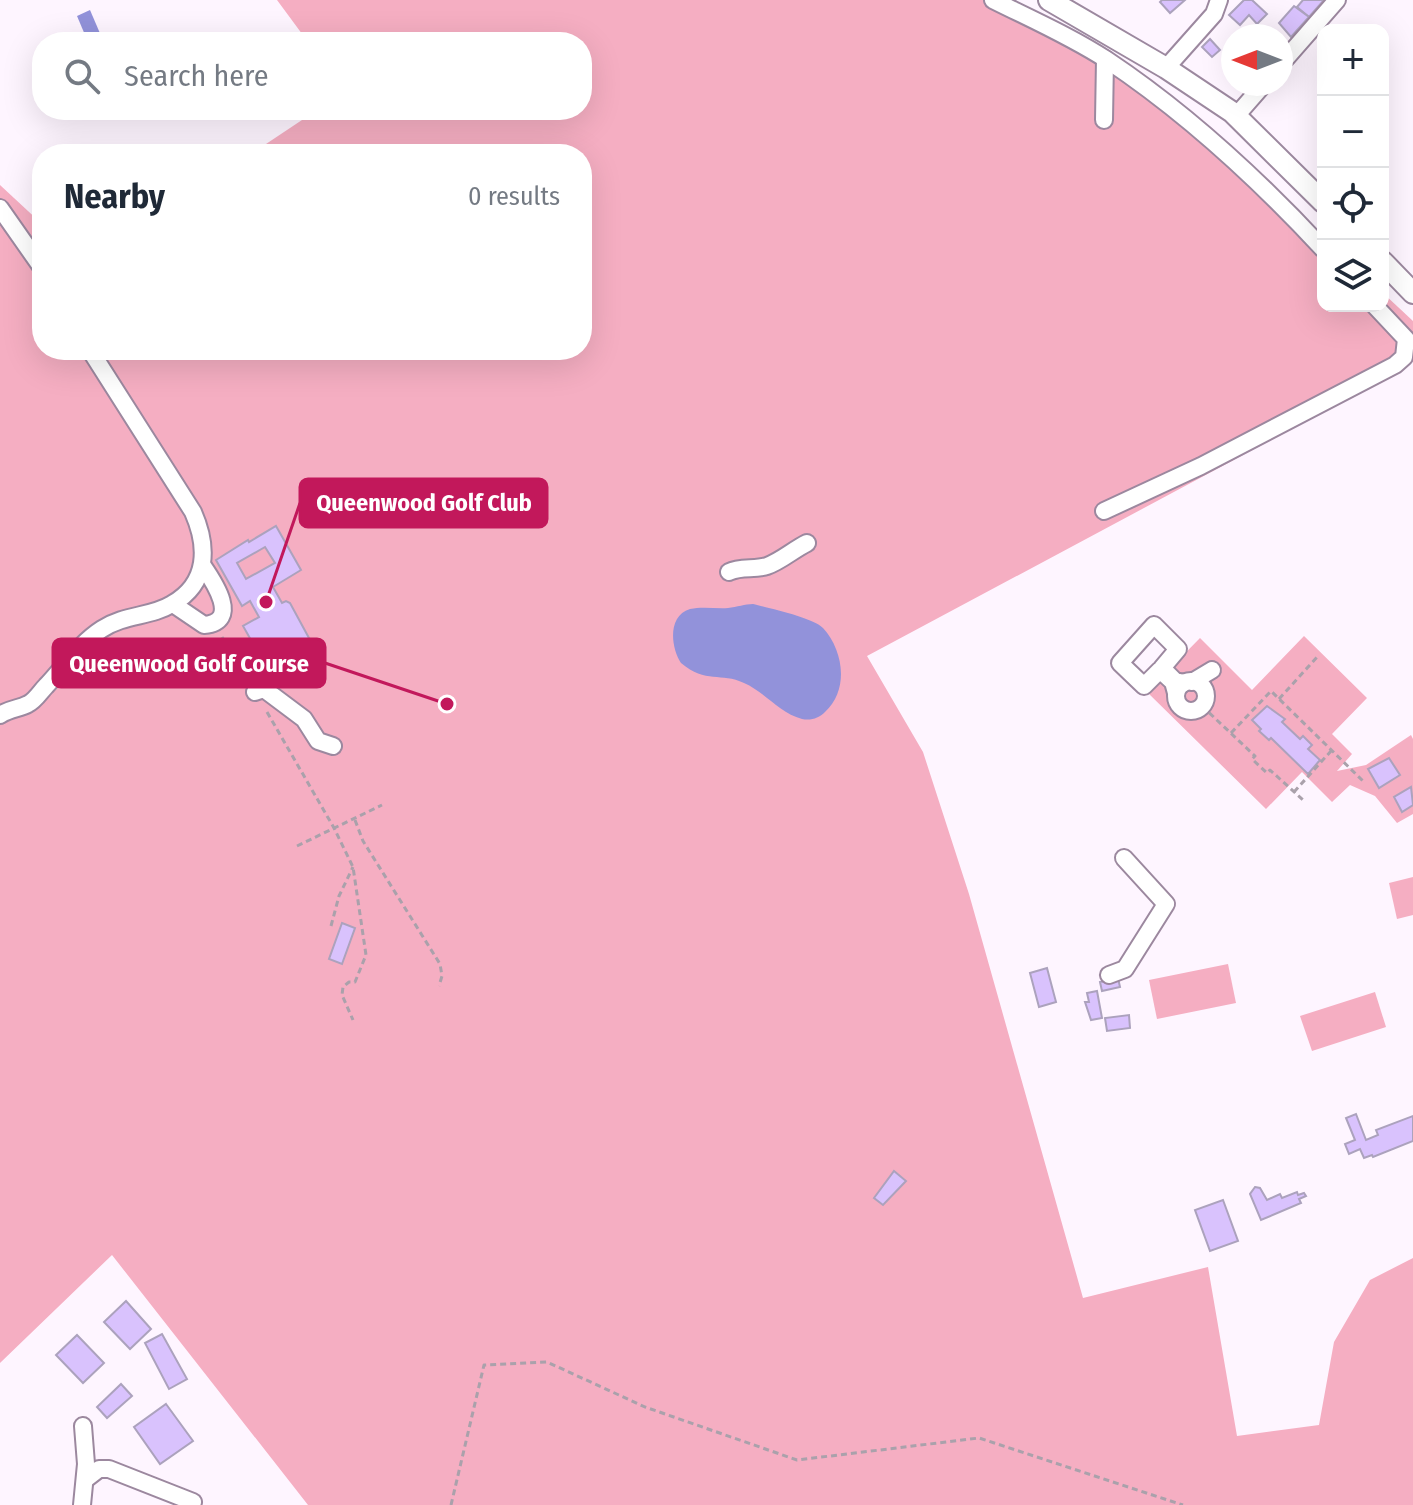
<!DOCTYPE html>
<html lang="en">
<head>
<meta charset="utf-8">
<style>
  :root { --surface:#fff; --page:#f2f2f3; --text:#1f2937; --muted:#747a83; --line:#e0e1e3 }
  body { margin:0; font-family:"Fira Sans Condensed",sans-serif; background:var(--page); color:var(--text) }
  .controls { position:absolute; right:24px; top:24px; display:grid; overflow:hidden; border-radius:16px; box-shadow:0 8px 32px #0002 }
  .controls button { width:72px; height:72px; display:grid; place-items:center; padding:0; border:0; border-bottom:2px solid var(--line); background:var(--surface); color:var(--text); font:40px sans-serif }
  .compass { position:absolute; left:1221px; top:24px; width:72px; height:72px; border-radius:50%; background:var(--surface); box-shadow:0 8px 32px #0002; rotate:270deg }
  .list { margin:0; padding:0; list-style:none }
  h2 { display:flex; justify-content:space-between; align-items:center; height:104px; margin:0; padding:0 32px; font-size:34px }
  h2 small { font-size:26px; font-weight:400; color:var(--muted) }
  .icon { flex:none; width:44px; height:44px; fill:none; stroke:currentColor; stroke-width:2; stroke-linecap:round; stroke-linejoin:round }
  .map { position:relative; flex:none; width:1413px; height:1505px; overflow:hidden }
  .search { position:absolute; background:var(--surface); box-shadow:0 8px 32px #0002; left:32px; top:32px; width:560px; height:88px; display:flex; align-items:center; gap:20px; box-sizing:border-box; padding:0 28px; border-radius:32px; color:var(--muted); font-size:30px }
  .panel { position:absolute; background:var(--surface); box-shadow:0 8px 32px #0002; left:32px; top:144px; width:560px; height:216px; border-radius:32px }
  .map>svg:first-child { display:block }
  .green { fill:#f5aec2 }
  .water { fill:#9292da }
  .building { fill:#d9c2fd; stroke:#aca2bd; stroke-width:2; fill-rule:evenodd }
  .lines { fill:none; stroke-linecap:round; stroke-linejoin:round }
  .minor-casing { stroke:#9c889f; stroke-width:20 }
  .major-casing { stroke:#9c889f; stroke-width:24 }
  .path { stroke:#aaa1ab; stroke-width:3; stroke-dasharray:6 4; stroke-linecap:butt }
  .minor { stroke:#fff; stroke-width:16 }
  .major { stroke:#fff; stroke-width:20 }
  .leader { fill:none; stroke:#c2185b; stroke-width:3 }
  .callout-dot { fill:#c2185b; stroke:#fff; stroke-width:3 }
  .callout { fill:#c2185b; stroke:#c2185b; stroke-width:3 }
  .callout-label { font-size:24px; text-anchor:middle; font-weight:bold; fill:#fff }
</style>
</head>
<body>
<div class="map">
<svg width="1413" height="1505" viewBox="0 0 1413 1505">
  <rect width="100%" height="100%" fill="#fef5ff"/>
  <g class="green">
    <path d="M277 0H996L1201 125 1323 238V306H1383V293L1413 321V360L1391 376 867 656 923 752 969 894 1083 1298 1208 1267 1237 1436 1319 1425 1334 1342 1370 1280 1413 1258V1505H308L112 1255 0 1363V185L42 224V350H582V154H251L317 110H582V42H308Z"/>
    <path d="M1304 636 1367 698 1332 734 1352 754 1337 771 1366 765 1411 735 1413 739V814L1397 823 1375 796 1350 785 1332 802 1302 772 1266 809 1147 692 1200 638 1252 690Z"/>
    <path d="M1413 877V915L1397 919 1389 883Z"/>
    <path d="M1228 964 1236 1003 1157 1019 1149 980Z"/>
    <path d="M1375 992 1386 1027 1312 1051 1300 1016Z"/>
  </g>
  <g class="water">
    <path d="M90 10 102 38 88 42 77 16Z"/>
    <path d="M753 604C769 608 814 618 823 628 844 651 849 690 825 712 819 718 811 721 802 719 779 713 765 692 744 683 721 672 706 684 681 663 671 648 667 616 690 609 703 606 716 609 728 608 737 607 745 604 753 604Z"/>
  </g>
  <g class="building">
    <path d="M1162 0H1185L1170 13 1160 2Z"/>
    <path d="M1244 0H1252L1267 14 1257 24 1249 15 1240 25 1229 15Z"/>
    <path d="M1303 0H1324L1309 17 1297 7Z"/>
    <path d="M1294 6 1309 17 1291 37 1279 23Z"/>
    <path d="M1210 39 1220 50 1212 57 1202 47Z"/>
    <path d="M276 526 301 570 273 587 282 603 286 601 290 603 316 651 272 677 243 626 259 617 250 601 242 606 216 560 248 540 249 542ZM265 547 275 563 246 579 237 563Z"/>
    <path d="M1267 706 1285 719 1282 722 1300 739 1303 736 1312 745 1308 749 1320 760 1308 774 1271 738 1269 740 1259 731 1261 729 1252 720Z"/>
    <path d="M1389 758 1400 775 1379 788 1368 769Z"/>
    <path d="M1411 787 1413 805 1402 812 1394 797Z"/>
    <path d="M342 923 355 928 342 964 329 959Z"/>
    <path d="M1047 968 1056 1002 1039 1007 1030 973Z"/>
    <path d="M1118 978 1120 987 1102 991 1100 982Z"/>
    <path d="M1097 991 1102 1018 1091 1020 1085 1002H1089L1087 993Z"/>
    <path d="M1129 1015 1130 1028 1107 1031 1105 1018Z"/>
    <path d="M1356 1114 1366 1140 1378 1135 1376 1130 1413 1116V1141L1373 1157 1372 1155 1364 1158 1360 1149 1349 1154 1345 1144 1355 1140 1346 1118Z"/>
    <path d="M894 1171 906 1181 883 1205 874 1198Z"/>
    <path d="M1255 1187 1260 1188 1267 1200 1280 1194 1282 1198 1297 1192 1298 1195 1304 1193 1306 1196 1299 1199 1301 1203 1261 1220 1250 1194Z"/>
    <path d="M1223 1200 1238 1241 1210 1251 1195 1210Z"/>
    <path d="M126 1301 151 1329 130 1349 104 1322Z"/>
    <path d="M162 1334 187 1379 169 1389 145 1343Z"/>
    <path d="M77 1335 104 1363 83 1383 56 1355Z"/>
    <path d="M121 1384 132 1396 107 1418 97 1407Z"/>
    <path d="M166 1404 193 1441 160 1464 134 1427Z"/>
  </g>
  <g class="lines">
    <defs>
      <g id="minor">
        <path d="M993 0C1031 19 1072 37 1107 60 1188 114 1257 178 1323 249"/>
        <path d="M1281 64 1337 0"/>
        <path d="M1166 68 1214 14 1219 0"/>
        <path d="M1236 116 1264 84"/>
        <path d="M1104 120 1105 59"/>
        <path d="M0 208 42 268"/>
        <path d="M1104 511 1201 466 1395 365 1404 357 1406 339 1375 306"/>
        <path d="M729 572C740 566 755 570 767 566 781 561 793 550 807 543"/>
        <path d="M173 604 204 625C241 622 214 582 203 566"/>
        <path d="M214 677 249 655"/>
        <circle cx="1191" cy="696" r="15"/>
        <path d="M1192 682 1212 670"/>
        <path d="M255 692 264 689 304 719 318 741 333 746"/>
        <path d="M1176 693 1173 682 1160 670 1144 686 1120 663 1154 625 1178 649 1162 668 1175 681 1184 683"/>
        <path d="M0 715C11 708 19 709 28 704 35 701 41 691 46 686 64 667 80 643 102 629 125 614 151 617 172 604 209 583 208 546 193 512L90 350"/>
        <path d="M1109 975 1125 969 1166 904 1124 858"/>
        <path d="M86 1479 99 1469H109L193 1502"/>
        <path d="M82 1505 86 1464 83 1426"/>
      </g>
      <g id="major">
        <path d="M1049 0 1166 68 1232 112 1323 202"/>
        <path d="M1383 262 1413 293"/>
      </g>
    </defs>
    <use href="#minor" class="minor-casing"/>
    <use href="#major" class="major-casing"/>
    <g class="path">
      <path d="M222 637 231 651"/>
      <path d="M1279 699 1318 656"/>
      <path d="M1202 706 1255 756 1252 759 1267 773 1270 770 1303 800"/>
      <path d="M267 712 334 828 353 867 366 955 355 982H349L343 987 342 995 353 1020"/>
      <path d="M1231 733 1271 691 1364 782"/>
      <path d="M1294 792 1331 751"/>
      <path d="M355 820 363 841 440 964 442 976 439 986"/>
      <path d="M297 846 382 805"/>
      <path d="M331 926 339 896 353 867"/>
      <path d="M451 1505 484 1365 547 1362 645 1407 797 1460 979 1438 1183 1505"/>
    </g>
    <use href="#minor" class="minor"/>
    <use href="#major" class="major"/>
  </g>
  <path class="leader" d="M266 602L300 503M447 704L325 663"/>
  <g class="callout-dot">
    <circle cx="266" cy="602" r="8"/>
    <circle cx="447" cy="704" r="8"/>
  </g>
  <g class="callout">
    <rect x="300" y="479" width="247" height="48" rx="8"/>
    <rect x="53" y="639" width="272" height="48" rx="8"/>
  </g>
  <g class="callout-label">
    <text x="424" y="511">Queenwood Golf Club</text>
    <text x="189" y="672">Queenwood Golf Course</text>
  </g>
</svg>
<div class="controls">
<button>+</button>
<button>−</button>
<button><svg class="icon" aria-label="locate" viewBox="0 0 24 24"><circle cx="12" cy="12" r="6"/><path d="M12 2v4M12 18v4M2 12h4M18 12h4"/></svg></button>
<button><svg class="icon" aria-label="layers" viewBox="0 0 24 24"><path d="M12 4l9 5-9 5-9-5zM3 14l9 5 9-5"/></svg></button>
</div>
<svg class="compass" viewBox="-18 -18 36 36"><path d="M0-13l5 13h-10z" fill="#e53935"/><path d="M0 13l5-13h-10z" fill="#747a83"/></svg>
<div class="search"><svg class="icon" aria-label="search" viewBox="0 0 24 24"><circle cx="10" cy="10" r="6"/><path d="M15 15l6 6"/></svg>Search here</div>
<section class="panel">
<h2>Nearby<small>0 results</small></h2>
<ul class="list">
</ul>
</section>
</div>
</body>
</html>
